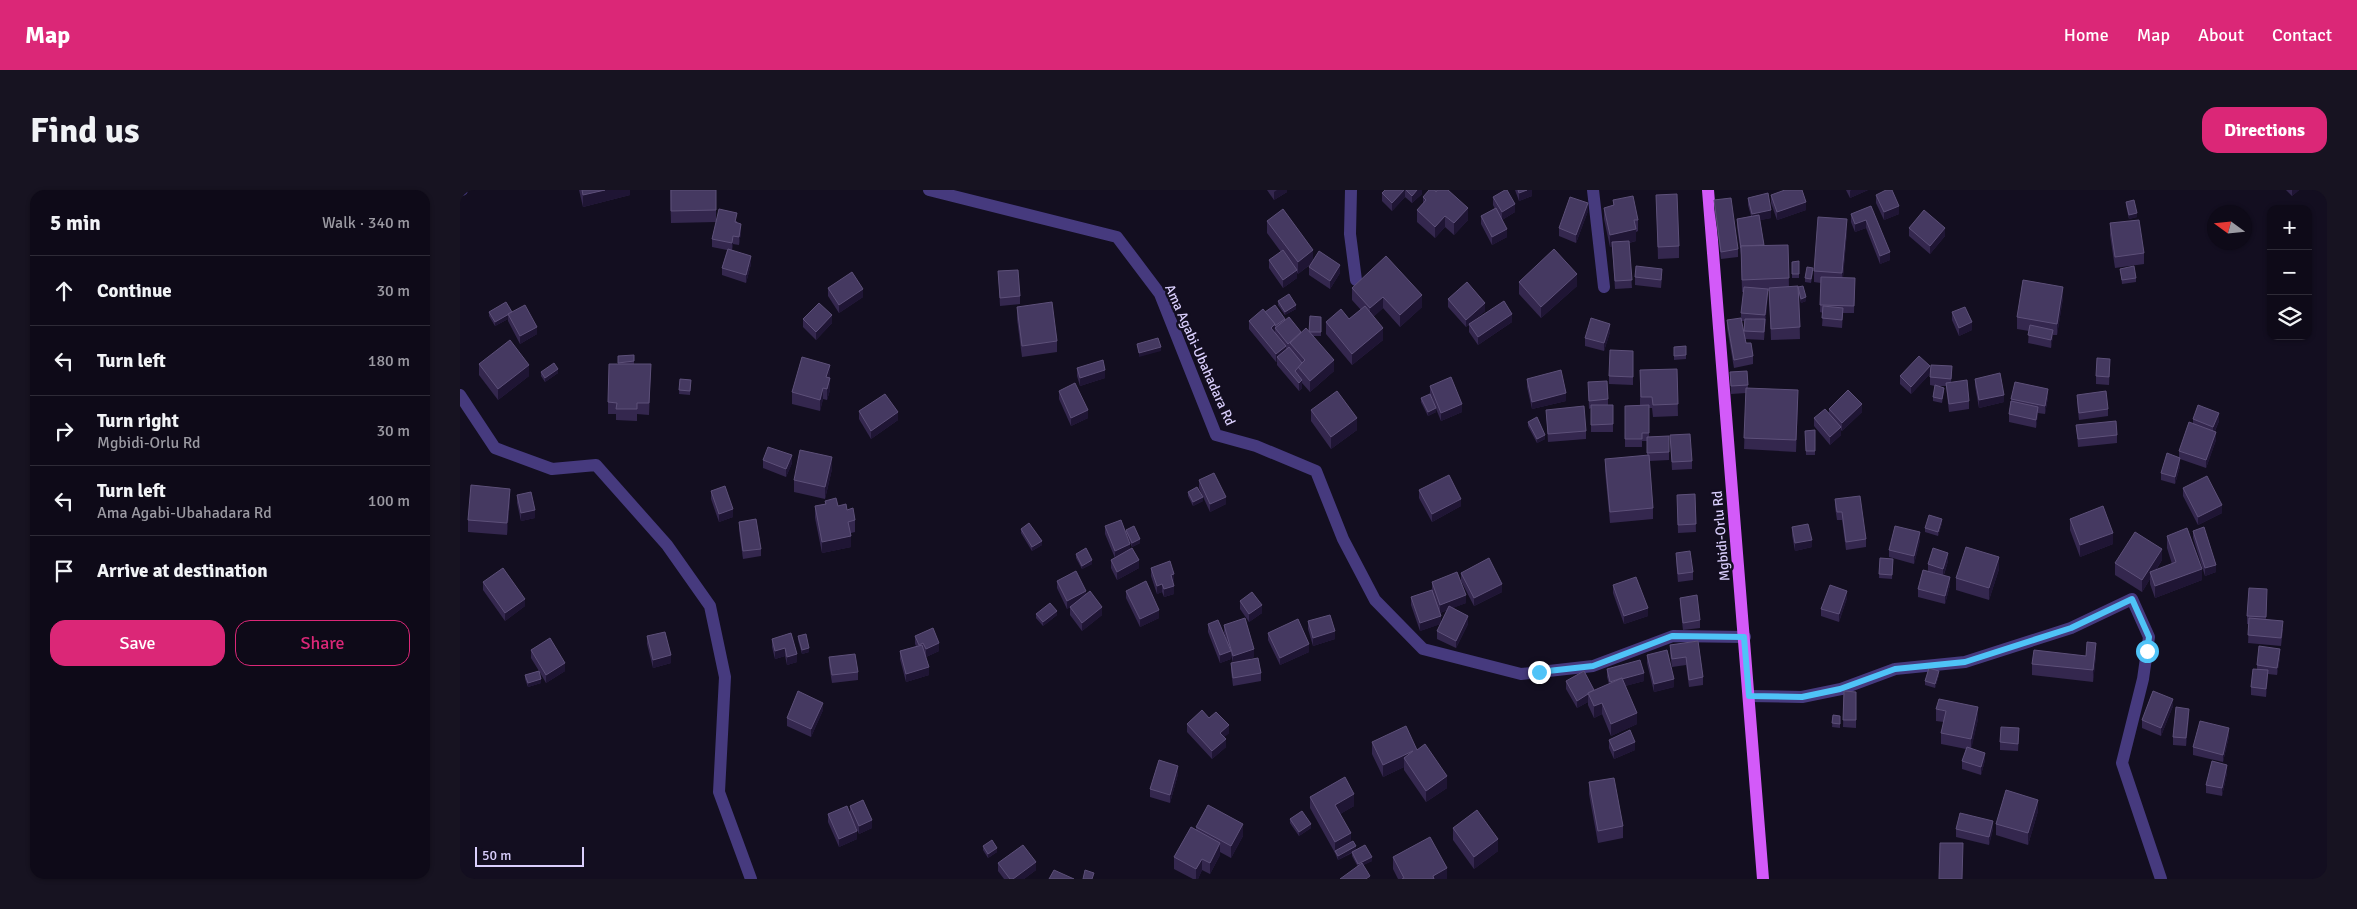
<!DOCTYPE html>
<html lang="en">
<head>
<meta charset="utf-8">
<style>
  :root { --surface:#0e0a18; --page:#171321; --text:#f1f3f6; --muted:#9b9aa2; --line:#2e2b37; --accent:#db2777 }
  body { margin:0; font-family:Signika,sans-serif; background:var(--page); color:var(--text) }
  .controls { position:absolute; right:15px; top:15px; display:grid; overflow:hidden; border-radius:10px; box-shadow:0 1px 4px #0004 }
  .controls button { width:45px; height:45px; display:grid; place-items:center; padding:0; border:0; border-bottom:1px solid var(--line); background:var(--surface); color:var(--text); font:25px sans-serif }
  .compass { position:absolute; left:1747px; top:15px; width:45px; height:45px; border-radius:50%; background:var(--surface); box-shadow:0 1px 4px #0004; rotate:285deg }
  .scale { position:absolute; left:15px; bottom:12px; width:109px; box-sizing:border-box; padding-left:5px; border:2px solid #dacffd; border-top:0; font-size:14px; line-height:18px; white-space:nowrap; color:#dacffd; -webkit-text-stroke:4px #130e20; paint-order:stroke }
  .stop { position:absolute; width:15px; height:15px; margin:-11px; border:4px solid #4fc3f7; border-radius:50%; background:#fff }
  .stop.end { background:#4fc3f7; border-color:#fff; box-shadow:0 1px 5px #0008 }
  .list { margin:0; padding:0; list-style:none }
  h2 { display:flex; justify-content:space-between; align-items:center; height:65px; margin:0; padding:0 20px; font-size:21px }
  h2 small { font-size:16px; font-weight:400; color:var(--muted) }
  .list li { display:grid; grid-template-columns:32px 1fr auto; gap:15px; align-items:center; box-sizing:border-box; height:70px; padding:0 20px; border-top:1px solid var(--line) }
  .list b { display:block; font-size:19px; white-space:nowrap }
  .list p { margin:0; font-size:16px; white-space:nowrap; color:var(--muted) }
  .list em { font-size:16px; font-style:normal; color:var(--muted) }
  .actions { display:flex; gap:10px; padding:15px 20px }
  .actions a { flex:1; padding:11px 0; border:1px solid var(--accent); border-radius:15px; text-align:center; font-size:18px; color:var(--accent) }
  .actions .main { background:var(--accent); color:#fff }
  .icon { flex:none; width:28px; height:28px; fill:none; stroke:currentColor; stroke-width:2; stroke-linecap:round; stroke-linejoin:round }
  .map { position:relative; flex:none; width:1867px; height:689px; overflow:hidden; border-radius:15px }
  header { display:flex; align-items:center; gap:30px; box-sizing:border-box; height:70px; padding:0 25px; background:var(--accent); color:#fff }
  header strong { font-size:24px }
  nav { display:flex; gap:28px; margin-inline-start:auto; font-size:18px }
  .intro { display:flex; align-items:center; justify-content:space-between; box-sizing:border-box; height:120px; padding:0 30px }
  h1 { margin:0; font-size:35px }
  .button { padding:12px 22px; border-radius:15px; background:var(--accent); color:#fff; font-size:18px; font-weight:700 }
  main { display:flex; gap:30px; padding:0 30px }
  aside { flex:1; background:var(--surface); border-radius:15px; box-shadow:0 1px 4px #0004 }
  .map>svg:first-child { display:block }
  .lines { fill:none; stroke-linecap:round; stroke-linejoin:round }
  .minor { stroke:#463a7e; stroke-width:12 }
  .major { stroke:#d35af9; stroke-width:12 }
  .wall { fill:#34274e; fill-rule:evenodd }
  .shaded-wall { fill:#1f1534 }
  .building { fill:#453961; stroke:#5d5079 }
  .route { stroke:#4fc3f7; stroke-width:6 }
  .labels { text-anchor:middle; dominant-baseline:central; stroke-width:5; stroke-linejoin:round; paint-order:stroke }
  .street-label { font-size:14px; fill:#dacffd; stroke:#130e20 }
</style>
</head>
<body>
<header>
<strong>Map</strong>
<nav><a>Home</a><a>Map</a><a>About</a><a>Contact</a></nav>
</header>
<div class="intro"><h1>Find us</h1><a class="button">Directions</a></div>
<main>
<aside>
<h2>5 min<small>Walk · 340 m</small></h2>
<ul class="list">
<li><svg class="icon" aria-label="ahead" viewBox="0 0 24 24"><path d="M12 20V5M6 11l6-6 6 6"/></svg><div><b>Continue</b></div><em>30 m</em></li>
<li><svg class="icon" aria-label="left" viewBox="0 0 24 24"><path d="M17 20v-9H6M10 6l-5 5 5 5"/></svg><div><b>Turn left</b></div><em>180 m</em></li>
<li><svg class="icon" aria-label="right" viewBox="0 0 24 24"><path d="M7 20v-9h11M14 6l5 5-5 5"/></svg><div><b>Turn right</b><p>Mgbidi-Orlu Rd</p></div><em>30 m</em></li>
<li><svg class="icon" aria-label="left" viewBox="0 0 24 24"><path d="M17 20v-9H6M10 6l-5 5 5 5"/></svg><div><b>Turn left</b><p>Ama Agabi-Ubahadara Rd</p></div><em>100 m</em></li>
<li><svg class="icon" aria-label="arrive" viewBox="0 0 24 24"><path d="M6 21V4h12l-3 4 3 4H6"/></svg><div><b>Arrive at destination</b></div></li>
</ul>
<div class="actions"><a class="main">Save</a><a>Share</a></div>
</aside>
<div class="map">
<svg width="1867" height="689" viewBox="0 0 1867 689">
  <rect width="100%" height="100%" fill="#130e20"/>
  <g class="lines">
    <g class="minor">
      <path d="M469 0 657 47 700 104 756 245 796 256 856 281 883 349 915 410 963 459 1061 484 1133 476 1213 446 1285 447"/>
      <path d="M891 0 890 44 896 90"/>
      <path d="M1133 0 1144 97"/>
      <path d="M0 1 2 0"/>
      <path d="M0 205 35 258 92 279 136 275 207 355 250 416 265 487 259 602 291 689"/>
      <path d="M1289 506 1342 507 1381 499 1435 479 1505 472 1611 438 1672 409 1689 447 1683 489 1662 573 1701 689"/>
    </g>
    <path class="major" d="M1248 0 1303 689"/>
  </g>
  <g class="wall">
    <path d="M119 0H170V5L123 17Z"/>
    <path d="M210 0H256V31H277V33L281 42 279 55 273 54 272 60 291 74 286 93 262 85V78L267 60 252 57V49L256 32 211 33Z"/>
    <path d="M807 0H827V2L814 10Z"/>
    <path d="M925 0H962V4L952 13 945 7 932 21 922 11V3Z"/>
    <path d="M1055 0H1072V6L1059 11Z"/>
    <path d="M1386 0H1408L1390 8Z"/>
    <path d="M1826 0H1839L1832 6Z"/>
    <path d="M976 2 1008 30 994 45 985 37 975 48 957 32V20L963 14V7Z"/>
    <path d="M1196 5 1219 56V68L1198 69Z"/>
    <path d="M1311 5 1346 20 1317 30 1311 13Z"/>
    <path d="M1416 5 1439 24 1424 30 1416 13Z"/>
    <path d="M1033 7 1055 22 1042 30 1047 47 1032 55 1021 34V26L1035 19 1033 15Z"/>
    <path d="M1288 8 1311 28 1300 30 1304 55H1328L1329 97 1338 96 1346 111 1341 113 1339 105 1340 149 1311 150 1309 101H1308L1304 150 1285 149 1286 153 1293 166V174L1274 178 1267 138V130L1284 144V131H1281V123L1284 102H1282L1281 65 1277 37V29L1291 26 1288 15Z"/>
    <path d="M1153 10 1178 30V41L1176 42V51L1169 53 1172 98 1155 99 1152 56 1150 57 1144 29V18L1153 15Z"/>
    <path d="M1254 10 1278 59V67L1261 69 1254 18Z"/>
    <path d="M1666 12 1677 27 1669 29 1666 16Z"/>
    <path d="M1411 16 1430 70 1420 74 1406 38 1395 42 1391 32V24Z"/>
    <path d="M1128 21 1116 53 1099 46V38Z"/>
    <path d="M807 31 853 70 880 83 870 99 849 85V77L851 74 838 84 837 82V88L823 98 809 78V70L821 62 807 43Z"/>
    <path d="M1650 33 1684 63V74L1655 78 1650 45Z"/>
    <path d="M1449 38 1485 46 1470 64 1449 46Z"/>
    <path d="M1387 41 1383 88H1395L1394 123H1383L1382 138 1362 136 1363 123 1360 122 1361 93 1354 92V81Z"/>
    <path d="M1339 71V88H1332V72Z"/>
    <path d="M1660 79 1676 88V92L1662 94Z"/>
    <path d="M538 81 560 106V114L540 116Z"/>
    <path d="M1353 82 1351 93 1345 92V88Z"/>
    <path d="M1175 87H1202L1201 98 1175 95Z"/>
    <path d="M1059 92 1117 96 1081 128 1059 104Z"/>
    <path d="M368 98 403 107 379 123 368 106Z"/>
    <path d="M892 98 962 117 940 137 923 118 913 127 923 150 892 175 866 144V132L889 129 901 120 892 110Z"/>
    <path d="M1603 108 1597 145H1593L1591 158 1568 153 1569 141 1557 139V127Z"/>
    <path d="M988 109 1025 121 1013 131 1052 132 1018 155 1009 142V135L1006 137 988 117Z"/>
    <path d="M818 111 836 119 825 125 818 115Z"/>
    <path d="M557 117 597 151V162L562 167 557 129Z"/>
    <path d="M29 122H52L77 144 60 154 48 131V129L35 136 29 126Z"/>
    <path d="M805 122 825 129 841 142H849L861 127V146H852L874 181 850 202 842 193V198L839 201 817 175V171L816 172 789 139V131Z"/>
    <path d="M1492 122 1512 140 1499 146 1492 130Z"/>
    <path d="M343 129 372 133 356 150 343 137Z"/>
    <path d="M1150 142 1144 161 1125 156V148Z"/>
    <path d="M1226 156V169L1214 170V157Z"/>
    <path d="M1173 161V195L1149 194V186Z"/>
    <path d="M158 166 174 171V174H191L189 225 177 224V231L156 230V224H148V212L158 174Z"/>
    <path d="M19 174 69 186 38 210 19 185Z"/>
    <path d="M1650 176 1649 195 1636 194V186Z"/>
    <path d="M617 178 645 188 620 196 617 186Z"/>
    <path d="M1217 179 1218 226 1193 227 1192 218H1189V247L1209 246V270L1189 271 1193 318V329L1150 333 1145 281V269L1187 266V251H1182V257H1165V216L1180 215V180Z"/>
    <path d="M1287 181 1288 198 1338 212 1336 262 1284 259 1286 203 1271 204 1270 182Z"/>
    <path d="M81 182 98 183 85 192 81 186Z"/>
    <path d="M1470 184 1451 204 1440 194V186Z"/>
    <path d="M1492 184 1491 192 1509 211V219L1489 222 1486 196H1477L1484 201 1482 213 1473 211V207L1475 196 1470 195V187Z"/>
    <path d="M370 186V200L367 210 363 209 360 221 332 214V202Z"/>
    <path d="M220 189 231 190 230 205 219 204Z"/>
    <path d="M1067 189 1106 211 1072 219 1067 197Z"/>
    <path d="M1515 189 1544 212 1519 218 1515 196Z"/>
    <path d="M1128 192 1148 209V215H1153V242H1131V218L1129 219Z"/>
    <path d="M970 196 1002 222 981 231 970 204Z"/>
    <path d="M599 201 628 228 611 236 599 209Z"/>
    <path d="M1617 205 1648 219V226L1619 230 1617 213Z"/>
    <path d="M1588 207 1585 224 1578 223 1576 238 1549 232V224L1551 209Z"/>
    <path d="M961 208 976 222 968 226 961 212Z"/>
    <path d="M1369 219 1402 222 1382 241 1381 240V245L1370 255 1354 236V228L1369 222Z"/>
    <path d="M851 220 897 240 871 259 851 231Z"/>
    <path d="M1086 220 1126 241V249L1088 252Z"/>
    <path d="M399 221 438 230 411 249 399 229Z"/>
    <path d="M1733 229 1759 231 1755 241 1756 250 1746 278 1720 269V276L1715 294 1701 290V283L1719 267V261L1733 233Z"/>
    <path d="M1068 232 1085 249 1077 253 1068 236Z"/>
    <path d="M1616 235 1657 245V253L1618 257Z"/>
    <path d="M1355 240V265H1346L1345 241Z"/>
    <path d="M1210 245 1232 271V279L1212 280Z"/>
    <path d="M303 270 332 273 326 287 303 278Z"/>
    <path d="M372 279 365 309 334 302V290Z"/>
    <path d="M739 290 766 314 750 322 739 298Z"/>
    <path d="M1723 298 1762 323 1738 335 1723 306Z"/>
    <path d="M959 300 1001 316 972 332 959 308Z"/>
    <path d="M251 301 273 327 259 332 251 309Z"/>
    <path d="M728 302 743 311 733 316 728 306Z"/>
    <path d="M1235 304 1236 342 1218 343 1217 305Z"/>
    <path d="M57 305 75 328 61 331 57 313Z"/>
    <path d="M1375 309 1406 349V357L1386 360 1382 330H1377L1375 317Z"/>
    <path d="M50 310 47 345 8 342V330Z"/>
    <path d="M365 311 387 320 395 330V342L391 343V357L362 363 355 328V316L365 314Z"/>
    <path d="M1610 329 1653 354 1620 367 1610 340Z"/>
    <path d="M279 332 301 359V366L283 369 279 340Z"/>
    <path d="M1482 333 1478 346 1465 342V338Z"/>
    <path d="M645 336 670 359 679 378 657 390 651 378V370L655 368 645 344Z"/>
    <path d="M1332 337 1352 357 1335 361 1332 345Z"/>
    <path d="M561 339 582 355 572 361 561 343Z"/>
    <path d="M666 340 680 353 672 357 666 343Z"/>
    <path d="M1733 341 1756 382 1745 386 1733 348Z"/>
    <path d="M1707 346 1742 390 1695 408 1690 394V389L1682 402 1655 385V373L1702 370 1696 380 1712 374 1707 358Z"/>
    <path d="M1460 350 1454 374 1429 367V360Z"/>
    <path d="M1216 363 1233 382V390L1218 392 1216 371Z"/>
    <path d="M616 364 632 374 622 379 616 368Z"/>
    <path d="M1420 368 1433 369 1432 389 1419 388Z"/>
    <path d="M1488 371 1484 385 1490 395 1485 414 1458 407V399L1468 381V374Z"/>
    <path d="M691 378 714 392H713L714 404 704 407 702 402 697 404 691 386Z"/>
    <path d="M1539 379 1529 410 1496 400V388Z"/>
    <path d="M1001 383 1042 402 1014 416 1001 391Z"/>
    <path d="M597 391 626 404 642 425 622 441 610 425V417L607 419 597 398Z"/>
    <path d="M23 392 65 416 45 431 23 400Z"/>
    <path d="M972 392 1006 413 992 418 1008 434 996 458 977 449V441L980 434 960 441 951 415V407L972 400ZM976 413 980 423 988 420 981 434Z"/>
    <path d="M1153 395 1188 426 1164 434 1153 403Z"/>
    <path d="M666 401 699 428 680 437 666 408Z"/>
    <path d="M1807 407 1806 429 1823 439 1821 456 1788 453 1789 434H1787V426Z"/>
    <path d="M1220 408 1240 430V438L1223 440 1220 415Z"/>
    <path d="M1387 408 1379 432 1361 426V419Z"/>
    <path d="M780 411 802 423 789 432 780 419Z"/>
    <path d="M576 424 597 425 583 436 576 428Z"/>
    <path d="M848 431 875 449 853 456 848 439Z"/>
    <path d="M748 434 767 452 764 442V435L794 467 780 472 801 483V491L773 496 771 481V473H773L771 464V469L760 473 748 442Z"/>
    <path d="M331 443 337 472 327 475 325 466 315 469 312 457V449Z"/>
    <path d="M808 443 849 462 820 475 808 450Z"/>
    <path d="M187 446 211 473 193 478 187 454Z"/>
    <path d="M338 446 349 462 342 464 338 450Z"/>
    <path d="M455 446 479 461 466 467 469 485 446 492 440 469V461L456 456 455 454Z"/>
    <path d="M1238 451 1243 487V495L1229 497 1226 475 1212 477 1210 463V455Z"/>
    <path d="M71 460 105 481 86 493 79 481 81 493 68 497 65 489V485L79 481 71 468Z"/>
    <path d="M1187 465 1214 497 1194 502 1187 473Z"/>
    <path d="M1636 465 1633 492 1572 485V474Z"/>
    <path d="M369 467 398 482V490L372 493 369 475Z"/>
    <path d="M1820 467 1817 485 1808 484 1806 507 1791 505V497L1797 479V475Z"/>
    <path d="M1147 479 1184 491 1165 496 1177 534 1151 546 1142 524 1134 528 1128 515V512L1117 518 1106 499V491L1134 500 1149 494 1147 487Z"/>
    <path d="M1479 485 1475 498 1465 495V491Z"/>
    <path d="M1384 501 1396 502V538L1383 537Z"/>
    <path d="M1713 516 1701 546 1682 538V530Z"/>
    <path d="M1476 519 1518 529 1511 558 1525 570 1521 585 1502 579V571L1506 559 1481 554V543L1484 532 1476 531Z"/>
    <path d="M363 520 351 547 327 536V528Z"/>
    <path d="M1373 525 1380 526V538L1372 537Z"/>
    <path d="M1729 526 1726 556 1713 555V547Z"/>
    <path d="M749 528 769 543 764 547 766 557 752 569 727 542V534Z"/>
    <path d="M1559 546 1558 561 1540 560V552Z"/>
    <path d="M1769 546 1763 572 1733 565V557Z"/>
    <path d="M1149 550 1175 560 1154 569 1149 558Z"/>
    <path d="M912 552 957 560 987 598 966 612 944 580V577L923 587 912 564Z"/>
    <path d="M1767 583 1762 606 1746 603V595Z"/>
    <path d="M718 584 710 613 690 607V599Z"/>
    <path d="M1129 592 1163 636V648L1138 653 1129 604Z"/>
    <path d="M850 607 894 616 880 624 891 652 896 660 912 671 903 675 910 689 898 677 892 666V663L878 670 875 663 850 618Z"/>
    <path d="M390 616 412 638 399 644 392 629 397 649 379 657 368 632V624L390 623Z"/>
    <path d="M1578 621 1568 655 1536 645V634Z"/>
    <path d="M830 629 851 638 839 646 830 633Z"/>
    <path d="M736 637 783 646 771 668 760 662V665L750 684 742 680 738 689H733L714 679V667L736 640Z"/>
    <path d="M993 638 1038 661 1014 679 993 650Z"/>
    <path d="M1496 639H1533L1529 655 1496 647Z"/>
    <path d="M523 656 537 662 528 668 523 660Z"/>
    <path d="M933 667 987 689H938L933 679Z"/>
    <path d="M538 673 576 680 564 689H544L538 681Z"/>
  </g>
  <g class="shaded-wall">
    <path d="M145 0H170V5L123 17V5Z"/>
    <path d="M817 0H827V2L814 10V2Z"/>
    <path d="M944 0H945V7L932 21V13Z"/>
    <path d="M957 0H962V4L952 13V6Z"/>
    <path d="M1067 0H1072V6L1059 11V3Z"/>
    <path d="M1391 0H1408L1390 8V1Z"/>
    <path d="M1832 0H1839L1832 6Z"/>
    <path d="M1346 12V20L1317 30V22Z"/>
    <path d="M1128 13V21L1116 53V45Z"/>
    <path d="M1055 14V22L1042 30V22Z"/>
    <path d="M1439 16V24L1424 30V22Z"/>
    <path d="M1008 18V30L994 45V33Z"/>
    <path d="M1311 20V28L1292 32V24Z"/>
    <path d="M1677 23V27L1669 29V25Z"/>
    <path d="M985 26V37L975 48V37Z"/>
    <path d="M1387 29V41L1382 95V83Z"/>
    <path d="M1406 30V38L1395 42V34Z"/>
    <path d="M281 34V42L279 55V47Z"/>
    <path d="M1485 38V46L1470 64V56Z"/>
    <path d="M1047 39V47L1032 55V47Z"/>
    <path d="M1176 39V51L1150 57V45Z"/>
    <path d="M273 46V54L272 61V53Z"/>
    <path d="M853 60V72L838 84V72Z"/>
    <path d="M1430 62V70L1420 74V66Z"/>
    <path d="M291 66V74L286 93V85Z"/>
    <path d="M880 75V83L870 99V91Z"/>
    <path d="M837 80V88L823 98V90Z"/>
    <path d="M1117 84V96L1081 128V117Z"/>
    <path d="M1603 97V108L1597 145V134Z"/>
    <path d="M403 99V107L379 123V115Z"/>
    <path d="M1308 99V107L1305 132 1304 150 1305 125Z"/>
    <path d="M962 105V117L940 137V125Z"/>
    <path d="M923 107V118L910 130V118Z"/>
    <path d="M1346 107V111L1341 113V109Z"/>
    <path d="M1025 113V121L1006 137V130Z"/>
    <path d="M836 115V119L825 125V122Z"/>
    <path d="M1052 124V132L1018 155V147Z"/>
    <path d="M48 125V129L35 136V132Z"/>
    <path d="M372 125V133L356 150V142Z"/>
    <path d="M1512 132V140L1499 146V138Z"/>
    <path d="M815 134V139V138V143L811 138Z"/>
    <path d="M1150 134V142L1144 161V153Z"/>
    <path d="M77 137V144L60 154V146Z"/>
    <path d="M923 138V150L892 175V164Z"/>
    <path d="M1593 140V148L1591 158V150Z"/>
    <path d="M826 156V164L817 167V171L816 172V164Z"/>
    <path d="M701 157V161L679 167V163Z"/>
    <path d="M874 170V181L850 202V191Z"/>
    <path d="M69 175V186L38 210V199Z"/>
    <path d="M370 175V186L366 199V187Z"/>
    <path d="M1470 176V184L1451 204V197Z"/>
    <path d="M98 179V183L85 192V188Z"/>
    <path d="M645 180V188L620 196V188Z"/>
    <path d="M370 188V200L367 210V199Z"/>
    <path d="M842 190V198L839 201V193Z"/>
    <path d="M363 198V209L360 221V210Z"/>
    <path d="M1588 199V207L1585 224V216Z"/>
    <path d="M1338 200V212L1336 262V250Z"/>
    <path d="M1106 203V211L1072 219V212Z"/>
    <path d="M1544 205V212L1519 218V210Z"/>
    <path d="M1002 214V222L981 231V223Z"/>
    <path d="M1402 214V222L1382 241V233Z"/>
    <path d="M1578 217V225L1576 238V230Z"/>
    <path d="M976 218V222L968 226V222Z"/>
    <path d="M628 220V228L611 236V228Z"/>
    <path d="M438 222V230L411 249V241Z"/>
    <path d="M1759 223V231L1753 245V237Z"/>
    <path d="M897 228V240L871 259V247Z"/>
    <path d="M1381 237V245L1370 255V247Z"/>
    <path d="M1756 242V250L1746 278V270Z"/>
    <path d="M1085 245V249L1077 253V249Z"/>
    <path d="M332 265V273L326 287V279Z"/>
    <path d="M372 267V279L365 309V297Z"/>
    <path d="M1720 268V276L1715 294V287Z"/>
    <path d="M50 299V310L47 345V333Z"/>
    <path d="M743 307V311L733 316V312Z"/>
    <path d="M766 307V314L750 322V314Z"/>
    <path d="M1001 309V316L972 332V324Z"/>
    <path d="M1762 315V323L1738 335V327Z"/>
    <path d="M273 319V327L259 332V324Z"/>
    <path d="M75 320V328L61 331V323Z"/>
    <path d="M1482 329V333L1478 346V342Z"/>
    <path d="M1460 342V350L1454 374V366Z"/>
    <path d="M1653 343V354L1620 367V355Z"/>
    <path d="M391 346V357L362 363V352Z"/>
    <path d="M680 349V353L672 357V353Z"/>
    <path d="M1352 350V357L1335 361V353Z"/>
    <path d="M582 351V355L572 361V357Z"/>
    <path d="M670 354V362L655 368V361Z"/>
    <path d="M1702 359V370L1691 387 1690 382V389L1682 402V390Z"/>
    <path d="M1488 363V371L1483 387V379Z"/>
    <path d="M1539 367V379L1529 410V398Z"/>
    <path d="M632 370V374L622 379V376Z"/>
    <path d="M679 370V378L657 390V382Z"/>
    <path d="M1756 375V382L1745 386V378Z"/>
    <path d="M1742 379V390L1695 408V396Z"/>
    <path d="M714 384V392L711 393V385Z"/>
    <path d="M1490 387V395L1485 414V406Z"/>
    <path d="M702 394V402L697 404V396Z"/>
    <path d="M1042 394V402L1014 416V408Z"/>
    <path d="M714 396V404L704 407V399Z"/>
    <path d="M626 401V409L607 419V411Z"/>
    <path d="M1387 401V408L1379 432V424Z"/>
    <path d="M1006 405V413L980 423V415Z"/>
    <path d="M65 409V416L45 431V423Z"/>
    <path d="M802 415V423L789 432V424Z"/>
    <path d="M642 417V425L622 441V433Z"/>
    <path d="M1188 418V426L1164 434V426Z"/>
    <path d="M699 420V428L680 437V429Z"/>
    <path d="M597 421V425L583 436V432Z"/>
    <path d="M981 426V434L960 441V433Z"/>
    <path d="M1008 426V434L996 458V451Z"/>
    <path d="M875 441V449L853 456V448Z"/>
    <path d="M479 453V461L466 467V459Z"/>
    <path d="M1636 453V465L1633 492V480Z"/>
    <path d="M849 454V462L820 475V468Z"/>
    <path d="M325 458V466L315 469V461Z"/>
    <path d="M349 458V462L342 464V460Z"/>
    <path d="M794 459V467L773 474V466Z"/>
    <path d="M1820 459V467L1817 485V478Z"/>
    <path d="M771 461V469L760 473V465Z"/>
    <path d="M337 464V472L327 475V467Z"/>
    <path d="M211 465V473L193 478V470Z"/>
    <path d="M105 473V481L86 493V485Z"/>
    <path d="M469 477V485L446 492V484Z"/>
    <path d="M1808 480V488L1806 507V499Z"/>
    <path d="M1479 481V485L1475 498V494Z"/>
    <path d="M1184 483V491L1150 500V492Z"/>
    <path d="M81 489V493L68 497V493Z"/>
    <path d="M1214 489V497L1194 502V494Z"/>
    <path d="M1128 504V512L1117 518V511Z"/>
    <path d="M1713 509V516L1701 546V538Z"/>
    <path d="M363 513V520L351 547V539Z"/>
    <path d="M1142 513V524L1134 528V516Z"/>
    <path d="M1518 517V529L1511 561V549Z"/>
    <path d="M1729 519V526L1726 556V548Z"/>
    <path d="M1177 523V534L1151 546V534Z"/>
    <path d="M769 535V543L760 551V543Z"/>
    <path d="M1769 538V546L1763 572V565Z"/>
    <path d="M766 549V557L752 569V561Z"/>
    <path d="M1175 552V560L1154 569V561Z"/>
    <path d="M953 561 944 568V577L923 587V575Z"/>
    <path d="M1525 563V570L1521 585V577Z"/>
    <path d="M1767 575V583L1762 606V598Z"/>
    <path d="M718 576V584L710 613V605Z"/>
    <path d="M987 586V598L966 612V601Z"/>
    <path d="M894 604V616L875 627V615Z"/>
    <path d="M1578 610V621L1568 655V643Z"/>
    <path d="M412 630V638L399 644V636Z"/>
    <path d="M1533 631V639L1529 655V647Z"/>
    <path d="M783 634V646L771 668V656Z"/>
    <path d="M851 634V638L839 646V642Z"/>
    <path d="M397 641V649L379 657V649Z"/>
    <path d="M891 643V655L875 661V652Z"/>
    <path d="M1038 649V661L1014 679V667Z"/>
    <path d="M760 653V665L750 684V673Z"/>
    <path d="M896 656V660L878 670V666Z"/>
    <path d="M537 658V662L528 668V664Z"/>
    <path d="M912 667V671L898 678V674Z"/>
    <path d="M742 669V680L738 689H736V679Z"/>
    <path d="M576 672V680L564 689H553Z"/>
    <path d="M987 678V689H973V686Z"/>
  </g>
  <g class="building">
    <path d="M122 0H145L123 5Z"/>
    <path d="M211 0H256V20L211 21Z"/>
    <path d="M925 0H944L932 13 922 3Z"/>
    <path d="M946 0H957L952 6Z"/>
    <path d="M969 0H975L976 2 977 0H988L1008 18 994 33 985 26 975 37 957 20 966 10 963 7Z"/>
    <path d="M1045 0H1047L1055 14 1042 22 1033 7Z"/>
    <path d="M1058 0H1067L1059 3Z"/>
    <path d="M1325 0H1342L1346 12 1317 22 1311 5Z"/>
    <path d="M1426 0H1432L1439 16 1424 22 1416 5Z"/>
    <path d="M1308 3 1311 20 1292 24 1288 8Z"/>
    <path d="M1217 4 1219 56 1198 57 1196 5Z"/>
    <path d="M1173 6 1178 30H1174L1176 39 1150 45 1144 18 1154 15 1153 10Z"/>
    <path d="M1110 7 1128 13 1116 45 1099 38Z"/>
    <path d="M1271 8 1278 59 1261 62 1254 10Z"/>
    <path d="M1674 10 1677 23 1669 25 1666 12Z"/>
    <path d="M1411 16 1430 62 1420 66 1406 30 1395 34 1391 24Z"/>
    <path d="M1036 18 1047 39 1032 47 1021 26Z"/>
    <path d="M259 19 277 23 275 32 281 34 279 47 273 46 272 53 252 49Z"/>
    <path d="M823 19 853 60 838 72 807 31Z"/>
    <path d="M1464 20 1485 38 1470 56 1449 38Z"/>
    <path d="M1299 25 1304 55 1281 56V58L1277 29Z"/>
    <path d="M1358 27 1387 29 1382 83 1354 81Z"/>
    <path d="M1679 30 1684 63 1655 67 1650 33Z"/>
    <path d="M1169 51 1172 90 1155 91 1152 52Z"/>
    <path d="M1328 55 1329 88 1282 90 1281 56Z"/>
    <path d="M268 59 291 66 286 85 262 78Z"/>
    <path d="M1094 59 1117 84 1081 117 1059 92Z"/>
    <path d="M823 60 837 80 823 90 809 70Z"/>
    <path d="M859 61 880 75 870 91 849 77Z"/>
    <path d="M926 66 962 105 940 125 923 107 910 118 892 98Z"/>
    <path d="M1339 71V84H1332V72Z"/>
    <path d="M1176 76 1202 79 1201 90 1175 87Z"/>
    <path d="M1674 76 1676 88 1662 90 1660 79Z"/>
    <path d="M1347 77 1353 78 1351 89 1345 88Z"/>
    <path d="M558 80 560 106 540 108 538 81Z"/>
    <path d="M392 82 403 99 379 115 368 98Z"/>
    <path d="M1361 87 1395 88 1394 116 1360 115Z"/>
    <path d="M1563 90 1603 97 1597 134 1557 127Z"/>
    <path d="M1007 92 1025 113 1006 130 988 109Z"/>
    <path d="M1338 96 1340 137 1311 139 1309 98Z"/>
    <path d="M1343 96 1346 107 1341 109 1338 97Z"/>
    <path d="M1284 97 1308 99 1305 125 1281 123Z"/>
    <path d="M829 104 836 115 825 122 818 111Z"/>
    <path d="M1044 111 1052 124 1018 147 1009 134Z"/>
    <path d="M46 112 52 122 48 124H49L35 132 29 122Z"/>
    <path d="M592 112 597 151 562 156 557 117Z"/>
    <path d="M359 113 372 125 356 142 343 129Z"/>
    <path d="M65 115 77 137 60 146 48 124Z"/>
    <path d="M815 115 825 129 815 136V134L805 122Z"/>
    <path d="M905 116 923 138 892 164 866 132 881 119 889 129Z"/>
    <path d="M1363 116 1383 118 1382 130 1362 128Z"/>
    <path d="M1505 117 1512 132 1499 138 1492 122Z"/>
    <path d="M803 119 815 134 811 138 826 156 816 164 789 131Z"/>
    <path d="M850 126 861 127V142H849Z"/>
    <path d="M829 127 841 142 828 154 815 138Z"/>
    <path d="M1131 128 1150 134 1144 153 1125 148Z"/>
    <path d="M1281 128 1286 153H1291L1293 166 1274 170 1267 130Z"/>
    <path d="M1285 129H1305L1304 142 1284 141Z"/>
    <path d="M1570 135 1593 140 1591 150 1568 145Z"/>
    <path d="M846 138 874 170 850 191 838 177 845 170 830 153Z"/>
    <path d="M698 148 701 157 679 163 677 154Z"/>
    <path d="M50 150 69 175 38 199 19 174Z"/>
    <path d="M1226 156V165L1214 166V157Z"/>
    <path d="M829 157 842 173 835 181 842 190 839 193 817 167Z"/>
    <path d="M1150 160 1173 161V187L1149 186Z"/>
    <path d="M174 165V171L158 173V166Z"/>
    <path d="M1459 166 1470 176 1451 197 1440 186Z"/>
    <path d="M342 167 370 175 366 187 370 188 367 199 363 198 360 210 332 202Z"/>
    <path d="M1637 168 1650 169 1649 187 1636 186Z"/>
    <path d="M643 170 645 180 620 188 617 178Z"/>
    <path d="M94 173 98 179 85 188 81 182Z"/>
    <path d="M149 174H191L189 213H177V219H156L157 213 148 212Z"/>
    <path d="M1471 175 1492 176 1491 189 1470 187Z"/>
    <path d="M1217 179 1218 214 1193 215 1192 207H1181L1180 180Z"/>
    <path d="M1101 180 1106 203 1072 212 1067 189Z"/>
    <path d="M1287 181 1288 195 1271 196 1270 182Z"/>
    <path d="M1540 183 1544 205 1519 210 1515 189Z"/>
    <path d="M991 187 1002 214 981 223 970 196Z"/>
    <path d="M220 189 231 190 230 201 219 200Z"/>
    <path d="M1507 190 1509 211 1489 214 1486 193Z"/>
    <path d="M1147 191 1148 209 1129 211 1128 192Z"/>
    <path d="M1555 192 1588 199 1585 216 1551 209Z"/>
    <path d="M615 193 628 220 611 228 599 201Z"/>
    <path d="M1475 195 1484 198 1482 209 1473 207Z"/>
    <path d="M1286 198 1338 200 1336 250 1284 248Z"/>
    <path d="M1388 200 1402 214 1382 233 1369 219Z"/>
    <path d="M877 201 897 228 871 247 851 220Z"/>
    <path d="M1646 201 1648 219 1619 223 1617 205Z"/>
    <path d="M425 204 438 222 411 241 399 221Z"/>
    <path d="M970 204 976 218 968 222 961 208Z"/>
    <path d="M1551 211 1578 217 1576 230 1549 224Z"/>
    <path d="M1131 215H1153V234L1131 235Z"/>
    <path d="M1189 215V243H1182V249H1165V216Z"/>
    <path d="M1738 215 1759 223 1753 237 1733 229Z"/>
    <path d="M1124 216 1126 241 1088 244 1086 220Z"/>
    <path d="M1365 219 1381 237 1370 247 1354 228Z"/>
    <path d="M1077 227 1085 245 1077 249 1068 232Z"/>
    <path d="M1656 231 1657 245 1618 249 1616 235Z"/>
    <path d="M1729 232 1756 242 1746 270 1719 261Z"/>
    <path d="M1355 240V261H1346L1345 241Z"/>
    <path d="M1230 244 1232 271 1212 272 1210 245Z"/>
    <path d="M1209 246V262L1187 263V247Z"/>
    <path d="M308 257 332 265 326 279 303 270Z"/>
    <path d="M340 260 372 267 365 297 334 290Z"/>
    <path d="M1707 263 1720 268 1715 287 1701 283Z"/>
    <path d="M1189 265 1193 318 1150 322 1145 269Z"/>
    <path d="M754 283 766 307 750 314 739 290Z"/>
    <path d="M989 285 1001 309 972 324 959 300Z"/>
    <path d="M1747 286 1762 315 1738 327 1723 298Z"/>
    <path d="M11 295 50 299 47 333 8 330Z"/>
    <path d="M265 296 273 319 259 324 251 301Z"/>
    <path d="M737 297 743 307 733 312 728 302Z"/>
    <path d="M71 302 75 320 61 323 57 305Z"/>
    <path d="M1235 304 1236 334 1218 335 1217 305Z"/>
    <path d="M1400 306 1406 349 1386 352 1382 322H1377L1375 309Z"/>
    <path d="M376 308 378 316 386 314 387 320 393 318 395 330 388 332 391 346 362 352 355 316 366 314 365 311Z"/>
    <path d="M1643 316 1653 343 1620 355 1610 329Z"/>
    <path d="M1469 325 1482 329 1478 342 1465 338Z"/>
    <path d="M296 329 301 359 283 361 279 332Z"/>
    <path d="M661 330 670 354 655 361 645 336Z"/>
    <path d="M569 333 582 351 572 357 561 339Z"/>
    <path d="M1348 334 1352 350 1335 353 1332 337Z"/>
    <path d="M674 336 680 349 672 353 666 340Z"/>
    <path d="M1435 336 1460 342 1454 366 1429 360Z"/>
    <path d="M1744 337 1756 375 1745 378 1733 341Z"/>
    <path d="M1727 338 1742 379 1695 396 1690 382 1716 372 1707 346Z"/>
    <path d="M1675 342 1702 359 1682 390 1655 373Z"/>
    <path d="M1506 357 1539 367 1529 398 1496 388Z"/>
    <path d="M626 358 632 370 622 376 616 364Z"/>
    <path d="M672 358 679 370 657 382 651 370Z"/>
    <path d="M1473 358 1488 363 1483 379 1468 374Z"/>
    <path d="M1230 361 1233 382 1218 384 1216 363Z"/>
    <path d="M1029 368 1042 394 1014 408 1001 383Z"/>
    <path d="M1420 368 1433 369 1432 385 1419 384Z"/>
    <path d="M710 371 714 384 711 385 714 396 704 399 702 394 697 396 691 378Z"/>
    <path d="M43 378 65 409 45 423 23 392Z"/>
    <path d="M1463 380 1490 387 1485 406 1458 399Z"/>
    <path d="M616 381 626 401 607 411 597 391Z"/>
    <path d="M997 382 1006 405 980 415 972 392Z"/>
    <path d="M1176 387 1188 418 1164 426 1153 395Z"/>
    <path d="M686 391 699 420 680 429 666 401Z"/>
    <path d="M1370 395 1387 401 1379 424 1361 419Z"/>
    <path d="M1789 398 1807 399 1806 427 1787 426Z"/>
    <path d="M972 400 981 426 960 433 951 407Z"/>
    <path d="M630 401 642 417 622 433 610 417Z"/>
    <path d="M792 402 802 415 789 424 780 411Z"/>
    <path d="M1237 405 1240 430 1223 433 1220 408Z"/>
    <path d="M590 413 597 421 583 432 576 424Z"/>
    <path d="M989 416 1008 426 996 451 977 441Z"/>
    <path d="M870 425 875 441 853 448 848 431Z"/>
    <path d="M785 428 794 459 773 466 764 435Z"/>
    <path d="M1789 428 1823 431 1821 448 1788 445Z"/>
    <path d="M838 429 849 454 820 468 808 443Z"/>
    <path d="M758 430 771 461 760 465 748 434Z"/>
    <path d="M473 438 479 453 466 459 463 453 459 455 455 446Z"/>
    <path d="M205 442 211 465 193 470 187 446Z"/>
    <path d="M331 443 337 464 327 467 325 458 315 461 312 449Z"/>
    <path d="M346 444 349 458 342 460 338 446Z"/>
    <path d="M90 448 105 473 86 485 71 460Z"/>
    <path d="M1238 451 1243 487 1229 490 1226 467 1212 469 1210 455Z"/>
    <path d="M1627 452 1636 453 1633 480 1572 474 1574 460 1626 466Z"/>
    <path d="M462 455 469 477 446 484 440 461Z"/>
    <path d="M1799 456 1820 459 1817 478 1797 475Z"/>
    <path d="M1207 460 1214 489 1194 494 1187 465Z"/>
    <path d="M395 464 398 482 372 485 369 467Z"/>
    <path d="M798 468 801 483 773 488 771 473Z"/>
    <path d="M1180 470 1184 483 1162 489V488L1150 492 1147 479Z"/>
    <path d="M1469 478 1479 481 1475 494 1465 491Z"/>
    <path d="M1793 479 1808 480 1806 499 1791 497Z"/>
    <path d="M79 481 81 489 68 493 65 485Z"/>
    <path d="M1124 481 1134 500 1128 503V504L1117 511 1106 491Z"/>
    <path d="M1162 488 1177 523 1151 534 1142 513 1134 516 1128 503Z"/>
    <path d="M338 501 363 513 351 539 327 528Z"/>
    <path d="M1384 501 1396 502V530H1383Z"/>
    <path d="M1693 501 1713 509 1701 538 1682 530Z"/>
    <path d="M1479 509 1518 517 1511 549 1481 543 1486 521 1476 519Z"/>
    <path d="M1716 517 1729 519 1726 548 1713 547Z"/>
    <path d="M742 520 749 528 756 522 769 535 760 543 766 549 752 561 727 534Z"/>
    <path d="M1373 525 1380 526V534L1372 533Z"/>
    <path d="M1740 531 1769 538 1763 565 1733 557Z"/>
    <path d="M946 536 957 560 965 554 987 586 966 601 944 568 953 561 923 575 912 552Z"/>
    <path d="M1541 537 1559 538 1558 554 1540 552Z"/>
    <path d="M1170 540 1175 552 1154 561 1149 550Z"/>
    <path d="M1507 557 1525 563 1521 577 1502 571Z"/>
    <path d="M699 570 718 576 710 605 690 599Z"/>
    <path d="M1752 571 1767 575 1762 598 1746 595Z"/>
    <path d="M885 587 894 604 875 615 891 643 875 652 850 607Z"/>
    <path d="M1154 588 1163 636 1138 641 1129 592Z"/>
    <path d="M1546 600 1578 610 1568 643 1536 634Z"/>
    <path d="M403 610 412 630 399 636 390 616Z"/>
    <path d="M748 615 783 634 771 656 736 637Z"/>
    <path d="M387 616 397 641 379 649 368 624Z"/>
    <path d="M1017 620 1038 649 1014 667 993 638Z"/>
    <path d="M842 621 851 634 839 642 830 629Z"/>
    <path d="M1500 623 1533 631 1529 647 1496 639Z"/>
    <path d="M731 637 760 653 750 673 742 669 736 679 714 667Z"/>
    <path d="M970 647 987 678 973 686 974 689H942L944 688 933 667Z"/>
    <path d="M532 650 537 658 528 664 523 656Z"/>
    <path d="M893 651 896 656 878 666 875 661Z"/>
    <path d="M1480 653H1503L1502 689H1479Z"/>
    <path d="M563 655 576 672 553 689H550L538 673Z"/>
    <path d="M905 655 912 667 898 674 892 662Z"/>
    <path d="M902 673 910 686 906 689H880Z"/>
    <path d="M594 680 614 689H589Z"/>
    <path d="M625 680 634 683 632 689H623Z"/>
  </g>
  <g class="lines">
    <path class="route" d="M1079 482 1133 476 1212 446 1284 447 1289 506 1342 507 1380 499 1435 479 1505 472 1611 438 1672 409 1689 447 1687 461"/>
  </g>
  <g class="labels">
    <g class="street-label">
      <text transform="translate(740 165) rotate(66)">Ama Agabi-Ubahadara Rd</text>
      <text transform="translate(1261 346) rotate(-95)">Mgbidi-Orlu Rd</text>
    </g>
  </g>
</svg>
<div class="controls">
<button>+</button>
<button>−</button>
<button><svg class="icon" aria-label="layers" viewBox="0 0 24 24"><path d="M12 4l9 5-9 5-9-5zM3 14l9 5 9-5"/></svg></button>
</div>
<svg class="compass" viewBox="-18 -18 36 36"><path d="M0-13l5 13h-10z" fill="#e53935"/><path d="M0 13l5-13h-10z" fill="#9b9aa2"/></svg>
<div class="scale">50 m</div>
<div class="stop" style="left:1687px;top:461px"></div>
<div class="stop end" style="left:1079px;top:482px"></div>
</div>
</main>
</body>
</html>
